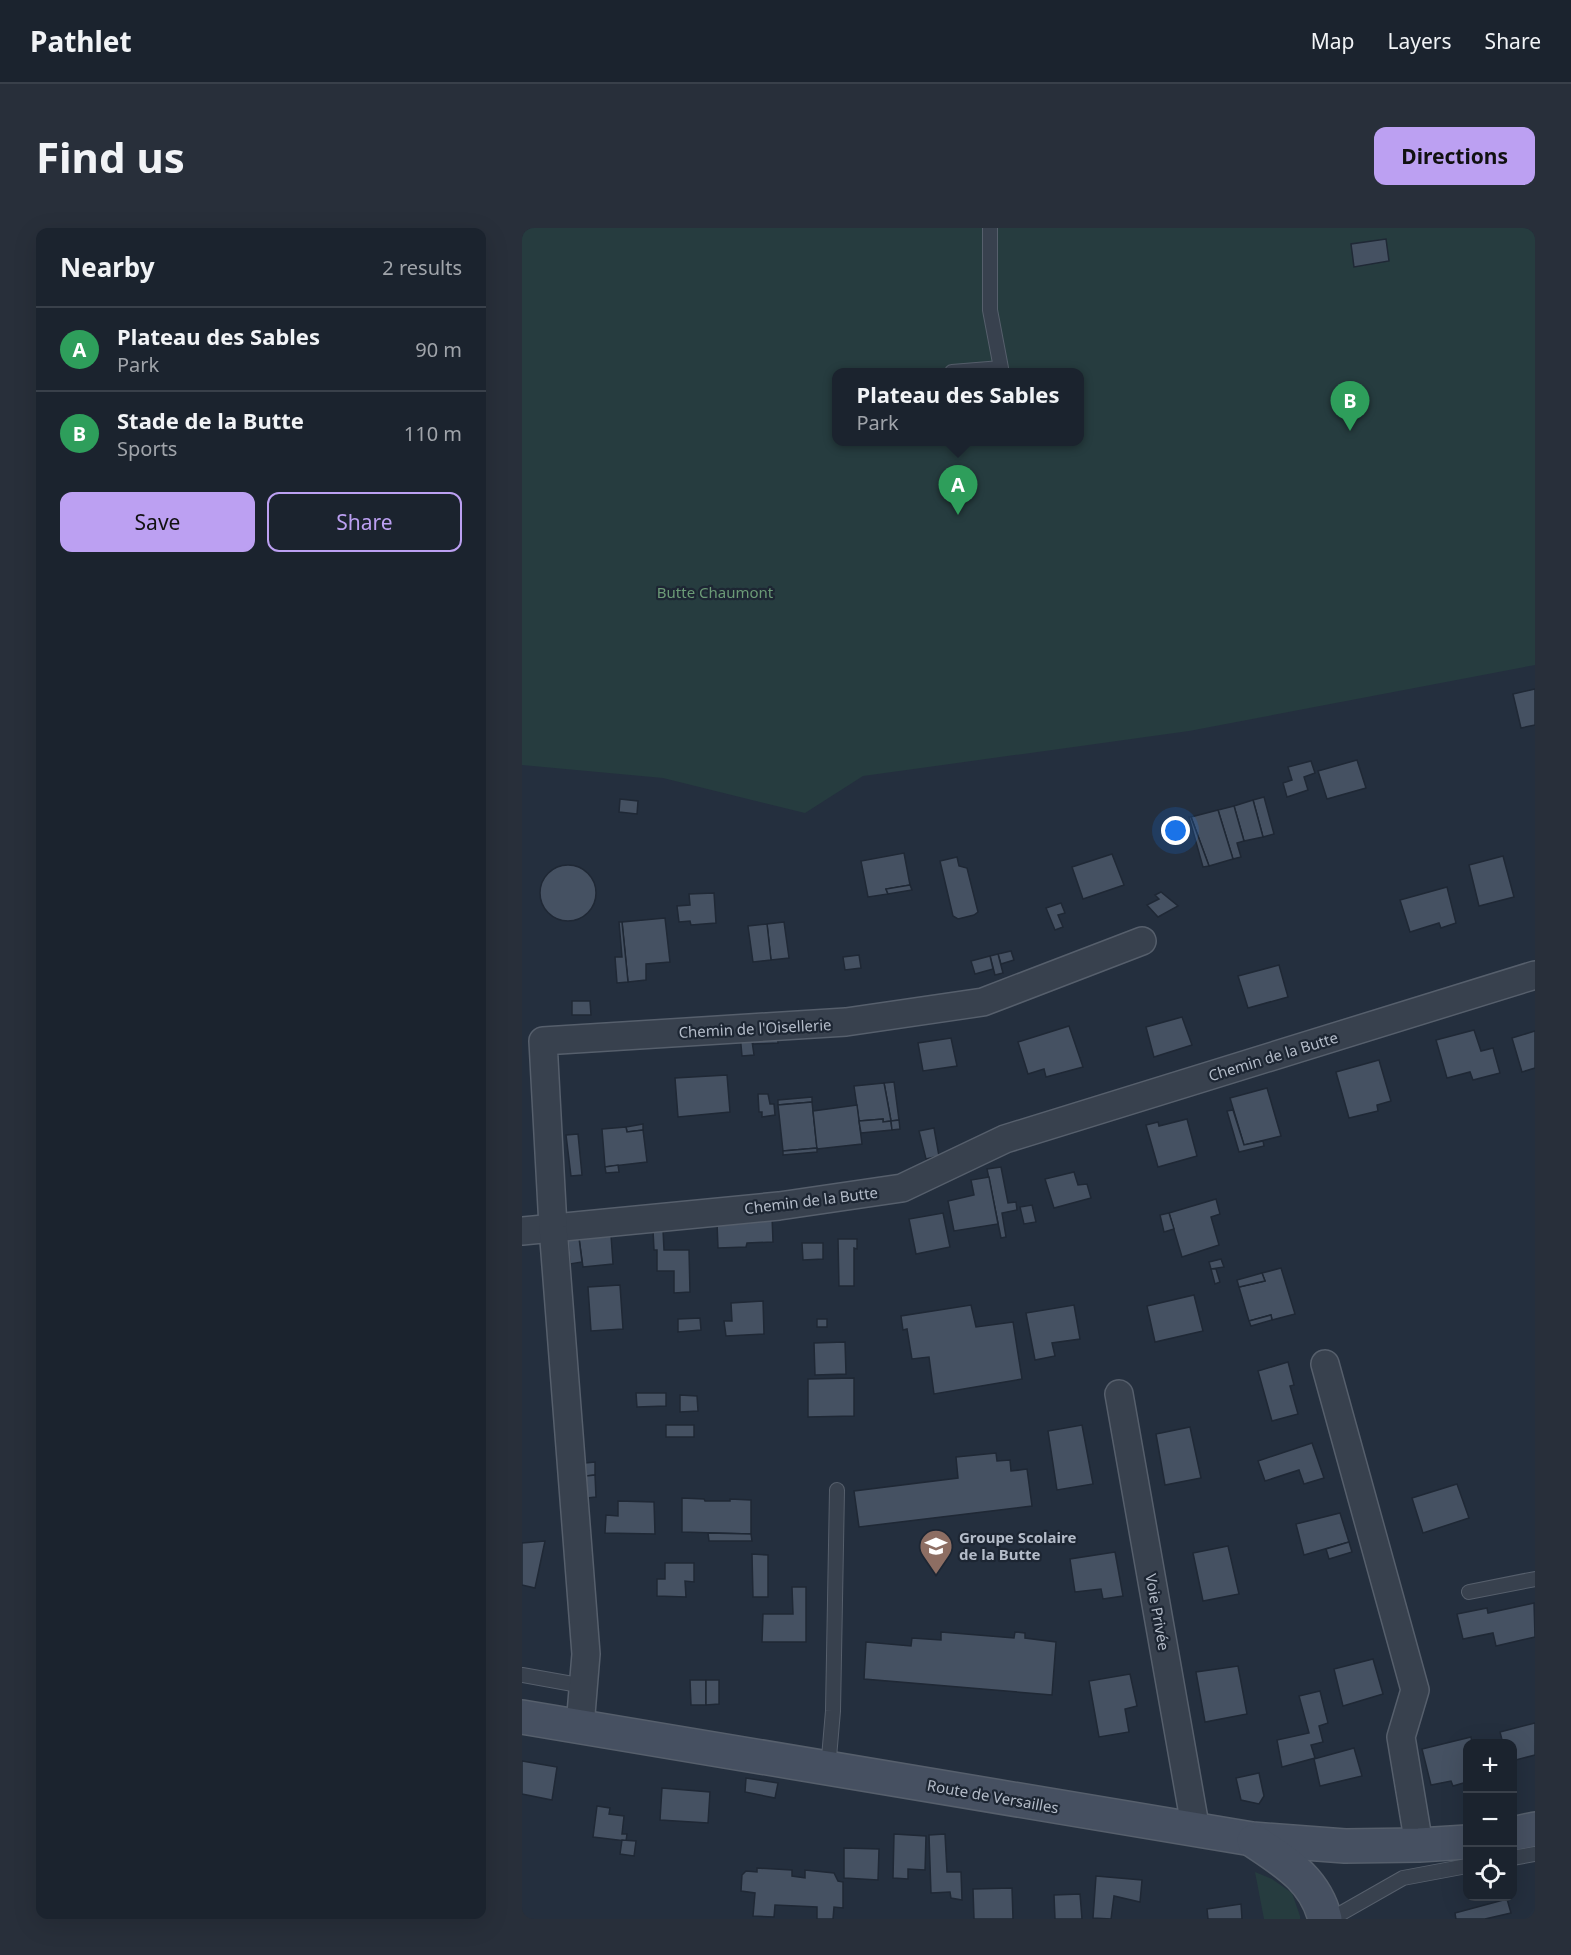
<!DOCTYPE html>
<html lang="en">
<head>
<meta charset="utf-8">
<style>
  :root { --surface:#1b232e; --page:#282f3a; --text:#f1f3f6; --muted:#a0a4aa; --line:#39404a; --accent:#bca0f2 }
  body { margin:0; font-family:"Noto Sans",sans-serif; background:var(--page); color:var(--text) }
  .controls { position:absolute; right:18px; bottom:18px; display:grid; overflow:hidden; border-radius:12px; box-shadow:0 6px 24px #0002 }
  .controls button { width:54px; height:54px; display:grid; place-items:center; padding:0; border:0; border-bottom:2px solid var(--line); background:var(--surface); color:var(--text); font:30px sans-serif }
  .you { position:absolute; left:654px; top:603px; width:21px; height:21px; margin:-15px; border:4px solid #fff; border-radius:50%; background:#1a73e8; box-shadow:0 0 0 9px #1a73e833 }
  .badge { display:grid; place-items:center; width:39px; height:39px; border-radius:50%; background:var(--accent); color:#fff; font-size:20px; font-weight:700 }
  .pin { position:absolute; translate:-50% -50px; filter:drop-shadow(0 2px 3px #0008) }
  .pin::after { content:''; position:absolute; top:32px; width:21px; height:18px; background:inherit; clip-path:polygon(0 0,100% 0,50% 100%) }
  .popup { position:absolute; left:310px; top:140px; width:252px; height:78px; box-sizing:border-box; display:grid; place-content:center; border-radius:12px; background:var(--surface); filter:drop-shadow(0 2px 4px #0005); font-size:20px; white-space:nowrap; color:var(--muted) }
  .popup b { font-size:22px; color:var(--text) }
  .popup::after { content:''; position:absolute; left:50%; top:100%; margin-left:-12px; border:12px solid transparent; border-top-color:var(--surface) }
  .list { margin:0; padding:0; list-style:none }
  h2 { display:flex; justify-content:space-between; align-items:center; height:78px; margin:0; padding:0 24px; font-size:26px }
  h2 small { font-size:20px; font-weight:400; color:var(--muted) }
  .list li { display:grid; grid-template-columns:39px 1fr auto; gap:18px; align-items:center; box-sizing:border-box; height:84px; padding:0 24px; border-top:2px solid var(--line) }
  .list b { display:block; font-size:22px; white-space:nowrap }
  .list p { margin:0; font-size:20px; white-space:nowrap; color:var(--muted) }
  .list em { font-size:20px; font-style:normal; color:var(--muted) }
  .actions { display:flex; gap:12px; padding:18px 24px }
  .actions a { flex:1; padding:14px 0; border:2px solid var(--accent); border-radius:12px; text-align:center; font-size:21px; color:var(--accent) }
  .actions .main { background:var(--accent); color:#111 }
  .icon { flex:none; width:33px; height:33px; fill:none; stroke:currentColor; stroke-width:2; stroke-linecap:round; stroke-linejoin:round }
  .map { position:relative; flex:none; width:1013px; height:1691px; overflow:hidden; border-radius:12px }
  header { display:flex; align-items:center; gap:36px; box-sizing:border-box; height:84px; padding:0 30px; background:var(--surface); border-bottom:2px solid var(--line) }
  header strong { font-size:28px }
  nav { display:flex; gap:33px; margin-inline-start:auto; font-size:21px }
  .intro { display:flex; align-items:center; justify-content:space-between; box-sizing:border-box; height:144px; padding:0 36px }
  h1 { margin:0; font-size:42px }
  .button { padding:15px 27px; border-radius:12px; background:var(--accent); color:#111; font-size:21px; font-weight:700 }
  main { display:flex; gap:36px; padding:0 36px }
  aside { flex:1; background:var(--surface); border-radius:12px; box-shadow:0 6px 24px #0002 }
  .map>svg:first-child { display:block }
  .green { fill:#263c3f; fill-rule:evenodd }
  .building { fill:#455162; stroke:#1f2835; stroke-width:1.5 }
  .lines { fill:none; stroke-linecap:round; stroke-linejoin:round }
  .lane-casing { stroke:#565f6c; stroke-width:16 }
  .street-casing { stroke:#565f6c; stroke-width:30 }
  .secondary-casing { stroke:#565f6c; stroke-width:36 }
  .lane { stroke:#38414e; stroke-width:14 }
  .street { stroke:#38414e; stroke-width:27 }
  .secondary { stroke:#465061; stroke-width:33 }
  .labels { text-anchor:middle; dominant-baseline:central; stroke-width:4.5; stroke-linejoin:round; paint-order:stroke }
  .park-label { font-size:15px; fill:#6b9a76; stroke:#1d2633 }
  .street-label { font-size:15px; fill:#b4bcc9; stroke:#1d2633 }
  .poi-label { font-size:15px; font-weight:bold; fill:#b4bcc9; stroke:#1d2633; text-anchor:start }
</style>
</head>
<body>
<header>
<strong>Pathlet</strong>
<nav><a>Map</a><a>Layers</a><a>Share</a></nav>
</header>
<div class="intro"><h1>Find us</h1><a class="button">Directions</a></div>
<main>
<aside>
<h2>Nearby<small>2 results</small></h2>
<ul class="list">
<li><span class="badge" style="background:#2e9e5b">A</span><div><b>Plateau des Sables</b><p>Park</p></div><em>90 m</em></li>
<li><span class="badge" style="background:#2e9e5b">B</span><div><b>Stade de la Butte</b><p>Sports</p></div><em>110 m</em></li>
</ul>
<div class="actions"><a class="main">Save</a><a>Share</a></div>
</aside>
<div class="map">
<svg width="1013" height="1691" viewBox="0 0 1013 1691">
  <rect width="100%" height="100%" fill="#242f3e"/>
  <g class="green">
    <path d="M0 0H1013V437L667 503 341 548 283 585 141 550 0 537ZM314 144H558V214H314Z"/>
    <path d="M733 1644 750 1651 770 1665 778 1688V1691H742Z"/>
  </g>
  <g class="building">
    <path d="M864 11 867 33 832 39 829 16Z"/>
    <path d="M1013 461V497L999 500 991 466Z"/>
    <path d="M835 532 844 560 805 571 796 543Z"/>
    <path d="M789 533 793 545 782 549 786 562 765 569 761 555 770 552 766 539Z"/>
    <path d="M742 569 752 606 741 609 731 572Z"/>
    <path d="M98 571 116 573 115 586 97 584Z"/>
    <path d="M731 572 741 609 722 613 712 578Z"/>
    <path d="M712 578 722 613 715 615 719 629 711 631 696 582Z"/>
    <path d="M696 582 711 631 687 638 669 589Z"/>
    <path d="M667 589H669L687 638 681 639Z"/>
    <path d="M382 625 388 657 364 661 366 666 346 669 339 633Z"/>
    <path d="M590 626 602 657 561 671 550 639Z"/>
    <path d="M981 628 992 669 957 678 947 637Z"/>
    <path d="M435 629 437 638 445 640 456 684 452 687 436 691 431 688 418 633Z"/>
    <circle cx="46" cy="665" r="28"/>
    <path d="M388 657 390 662 366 666 364 661Z"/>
    <path d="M925 659 934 695 919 700 917 695 888 704 878 672Z"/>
    <path d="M639 664 656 678 636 689 625 677 637 671 633 667Z"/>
    <path d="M192 665 194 695 169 697 168 693 157 694 155 678 168 677 167 666Z"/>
    <path d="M539 675 543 685 536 687 541 699 533 702 524 680Z"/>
    <path d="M143 690 148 734 124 736V752L106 754 100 694Z"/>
    <path d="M97 694H100L106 754 95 755 93 729H100Z"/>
    <path d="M262 694 267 730 249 732 245 696Z"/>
    <path d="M245 696 249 732 231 734 226 698Z"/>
    <path d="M489 723 492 732 479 736 476 726Z"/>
    <path d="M476 726 481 745 473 747 468 728Z"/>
    <path d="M337 727 339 740 323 742 321 729Z"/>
    <path d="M468 728 471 741 453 746 449 733Z"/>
    <path d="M757 737 766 769 726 780 716 748Z"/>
    <path d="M50 773H68L69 787H50Z"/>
    <path d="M660 789 670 817 632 829 624 799Z"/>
    <path d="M547 798 561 839 524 849 522 841 506 846 496 814Z"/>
    <path d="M952 802 959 823 971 820 978 845 951 852 948 844 925 850 914 812Z"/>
    <path d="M1013 803V840L1000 844 990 810Z"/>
    <path d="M255 805 256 815 231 816 229 806Z"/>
    <path d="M218 806H229L232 827 220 828Z"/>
    <path d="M429 810 435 838 401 843 396 815Z"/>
    <path d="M857 832 869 873 855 877 856 883 827 890 814 844Z"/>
    <path d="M205 847 208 884 156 889 153 850Z"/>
    <path d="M372 854 377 892 369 893 362 855Z"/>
    <path d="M362 855 369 893 361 894V891L337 893 332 858Z"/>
    <path d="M745 860 759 908 722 917 708 870Z"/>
    <path d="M236 866H246L248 876H252L253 887 240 889V884H237Z"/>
    <path d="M290 869V874L256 877V872Z"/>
    <path d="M290 874 295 920 261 923 256 877Z"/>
    <path d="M335 877 340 916 295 921 291 883Z"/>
    <path d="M711 882 722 917 741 913 742 918 717 924 705 883Z"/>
    <path d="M361 891V894L369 893 370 902 339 905 337 893Z"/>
    <path d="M665 891 675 928 636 939 624 897 636 894 637 898Z"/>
    <path d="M377 892 378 901 370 902 369 893Z"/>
    <path d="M121 896V902L105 904 104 899Z"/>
    <path d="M104 899 105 904 121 902 125 934 83 939 80 901Z"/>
    <path d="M412 900 417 928 404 931 397 903Z"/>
    <path d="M56 906 60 947 49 948 44 907Z"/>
    <path d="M295 920V924L261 927V923Z"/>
    <path d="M96 937 97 944 84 945 83 939Z"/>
    <path d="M479 939 486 975 494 974 495 982 480 985 484 1009 479 1010 465 941Z"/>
    <path d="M552 944 556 957 565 956 569 970 532 980 523 951Z"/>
    <path d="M467 949 476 996 432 1003 426 973 452 967 449 952Z"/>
    <path d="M694 971 698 986 689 989 697 1017 660 1029 647 985Z"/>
    <path d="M510 977 514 994 502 996 498 979Z"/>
    <path d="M421 985 428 1019 394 1026 387 991Z"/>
    <path d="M647 985 652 1001 642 1004 638 987Z"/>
    <path d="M250 988 251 1014 225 1015 224 1019 196 1020 195 994Z"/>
    <path d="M131 1002H141L142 1022H167L168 1064 152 1065V1043H135V1022H132Z"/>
    <path d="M89 1007 91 1036 61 1039 57 1010Z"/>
    <path d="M57 1010 60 1034 48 1036 46 1011Z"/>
    <path d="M316 1011H335V1021L332 1020V1058H317Z"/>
    <path d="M280 1015H301V1031L281 1032Z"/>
    <path d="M699 1031 702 1039 689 1041 687 1034Z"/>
    <path d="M759 1040 773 1086 750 1092 749 1087 727 1093 717 1059 743 1053 740 1045Z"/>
    <path d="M689 1041H694L698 1054 693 1056Z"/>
    <path d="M740 1045 743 1053 717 1059 715 1052Z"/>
    <path d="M98 1057 101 1101 69 1103 66 1059Z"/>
    <path d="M672 1067 681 1103 633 1114 625 1078Z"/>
    <path d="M241 1073 242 1106 204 1108 202 1093H210L209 1075Z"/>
    <path d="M449 1077 454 1099 491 1094 500 1151 412 1166 407 1129 390 1131 385 1101 381 1102 379 1088Z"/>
    <path d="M552 1077 558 1111 530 1115 533 1128 513 1132 504 1085Z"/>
    <path d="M749 1087 750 1092 729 1098 727 1093Z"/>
    <path d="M178 1090 179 1102 156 1104V1091Z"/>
    <rect x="295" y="1091" width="10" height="8"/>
    <path d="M323 1114 324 1146 293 1147 292 1115Z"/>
    <path d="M766 1134 772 1157 768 1158 776 1186 750 1193 736 1143Z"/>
    <path d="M332 1150V1188L286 1189V1151Z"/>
    <path d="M114 1165H144V1178L115 1179Z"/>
    <path d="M158 1167 175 1168 176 1183 158 1184Z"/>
    <rect x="144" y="1197" width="28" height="12"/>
    <path d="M560 1197 571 1256 535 1262 526 1203Z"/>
    <path d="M668 1199 679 1250 643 1257 634 1206Z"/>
    <path d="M790 1215 802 1250 782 1256 777 1242 743 1253 736 1233Z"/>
    <path d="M474 1225 475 1233 488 1232 489 1243 505 1241 510 1278 337 1299 332 1263 436 1250 434 1229Z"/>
    <path d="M73 1234V1247L64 1248 63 1235Z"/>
    <path d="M73 1247 74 1269 65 1270 64 1248Z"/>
    <path d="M935 1256 947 1290 901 1305 890 1270Z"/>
    <path d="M160 1270 182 1271 183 1273H208V1271L229 1272V1306L160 1304Z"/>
    <path d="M96 1273 132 1274 133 1306 83 1305 84 1287 96 1288Z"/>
    <path d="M818 1285 827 1314 782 1327 774 1296Z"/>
    <path d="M186 1305 229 1306 230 1313H187Z"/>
    <path d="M23 1313 13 1360 0 1357V1315Z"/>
    <path d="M827 1314 830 1324 807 1331 804 1321Z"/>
    <path d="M706 1318 717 1366 681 1373 671 1325Z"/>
    <path d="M593 1324 601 1368 581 1371 579 1361 553 1364 548 1331Z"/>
    <path d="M230 1326 246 1327V1369H231Z"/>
    <path d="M143 1335H172V1354L163 1353 164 1369 135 1368V1351H143Z"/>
    <path d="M270 1359H284V1414H240L241 1386H271Z"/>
    <path d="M1012 1375 1013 1409 974 1418 971 1405 941 1411 935 1386 965 1380 966 1385Z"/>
    <path d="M419 1404 492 1410 493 1404 503 1405V1410L534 1414 530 1467 342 1451 344 1414 389 1418 390 1410 419 1412Z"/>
    <path d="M851 1431 861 1466 821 1478 812 1441Z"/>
    <path d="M716 1438 725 1486 683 1494 674 1444Z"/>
    <path d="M608 1446 615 1478 603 1481 607 1504 577 1509 567 1453Z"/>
    <path d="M168 1452H184V1477H169Z"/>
    <path d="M184 1452H197V1476L184 1477Z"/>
    <path d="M798 1463 806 1495 797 1498 801 1514 789 1517 793 1530 760 1539 755 1512 787 1505 777 1468Z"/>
    <path d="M1013 1495V1527L990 1533V1516H981L978 1504Z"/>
    <path d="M949 1509 950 1516H945V1554L931 1558 929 1553 909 1557 900 1521Z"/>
    <path d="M832 1520 840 1548 798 1558 792 1531Z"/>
    <path d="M0 1533 35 1539 30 1572 0 1566Z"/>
    <path d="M737 1545 742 1568 737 1576 719 1572 714 1550Z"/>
    <path d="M224 1550 256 1555 253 1570 223 1564Z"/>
    <path d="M140 1560 188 1564 186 1595 138 1592Z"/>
    <path d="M75 1578 88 1580 87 1586 102 1588 100 1606H105L104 1613 71 1609Z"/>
    <path d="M372 1606 404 1608 403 1642 386 1641V1651L371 1650Z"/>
    <path d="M423 1606 425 1644H439L440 1672 429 1670 428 1664 409 1665 407 1607Z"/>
    <path d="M100 1612 114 1613 112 1628 98 1626Z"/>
    <path d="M322 1620 357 1621 356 1652 322 1650Z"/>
    <path d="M235 1640 270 1642V1648L283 1650V1642L312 1645 316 1653 321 1654V1680L312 1679 311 1691H295V1679L253 1677 252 1689 231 1688 233 1665 219 1663 220 1647 224 1643 235 1644Z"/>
    <path d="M574 1648 620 1652 618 1674 592 1668 589 1691 571 1690Z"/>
    <path d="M490 1660 491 1691H452L451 1661Z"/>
    <path d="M558 1666 560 1691H533L532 1667Z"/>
    <path d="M985 1671 989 1685 963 1691H934L933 1685Z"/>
    <path d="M719 1676 720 1691H686L685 1681Z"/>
  </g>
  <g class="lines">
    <defs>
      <g id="lane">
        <path d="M430 144 479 140 468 82V0"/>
        <path d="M947 1364 1013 1351"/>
        <path d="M0 1447 62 1458"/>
        <path d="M306 1541 311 1483 315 1262"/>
        <path d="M990 1630 1013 1626"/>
        <path d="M809 1691 881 1650 945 1638"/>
      </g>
      <g id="street">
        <path d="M0 1003 257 978 380 960 483 911 1013 747"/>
        <path d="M803 1136 893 1462 879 1509 897 1617"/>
        <path d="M597 1166 674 1603"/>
        <path d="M58 1498 64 1426 31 999 21 813 324 794 461 774 620 713"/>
      </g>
      <g id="secondary">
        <path d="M0 1489 730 1611 823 1618 897 1617 945 1614"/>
        <path d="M990 1606 1013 1601"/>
        <path d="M732 1613C763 1634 793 1651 803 1691"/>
      </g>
    </defs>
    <use href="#lane" class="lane-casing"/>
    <use href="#street" class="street-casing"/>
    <use href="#secondary" class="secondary-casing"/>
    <use href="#lane" class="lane"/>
    <use href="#street" class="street"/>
    <use href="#secondary" class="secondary"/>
  </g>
  <defs>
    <symbol id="school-pin" viewBox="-11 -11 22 30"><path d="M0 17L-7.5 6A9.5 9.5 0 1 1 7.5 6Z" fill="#8d6e63" stroke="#1d2633"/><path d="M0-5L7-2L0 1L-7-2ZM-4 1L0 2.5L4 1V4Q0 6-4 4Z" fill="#fff"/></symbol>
  </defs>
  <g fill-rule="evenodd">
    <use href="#school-pin" x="395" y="1299" width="38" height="52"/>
  </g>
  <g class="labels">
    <g class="park-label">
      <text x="193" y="364">Butte Chaumont</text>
    </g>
    <g class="street-label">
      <text transform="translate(233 800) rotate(-3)">Chemin de l'Oisellerie</text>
      <text transform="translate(751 828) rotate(-17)">Chemin de la Butte</text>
      <text transform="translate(289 972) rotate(-7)">Chemin de la Butte</text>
      <text transform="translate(636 1384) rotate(80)">Voie Privée</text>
      <text transform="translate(471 1568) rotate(10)">Route de Versailles</text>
    </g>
    <g class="poi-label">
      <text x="437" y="1309">Groupe Scolaire<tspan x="437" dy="17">de la Butte</tspan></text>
    </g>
  </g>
</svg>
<div class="controls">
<button>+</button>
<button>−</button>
<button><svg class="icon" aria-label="locate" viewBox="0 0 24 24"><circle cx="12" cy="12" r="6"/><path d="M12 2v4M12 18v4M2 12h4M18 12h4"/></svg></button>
</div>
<div class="you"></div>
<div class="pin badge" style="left:436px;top:287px;background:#2e9e5b">A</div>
<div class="popup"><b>Plateau des Sables</b>Park</div>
<div class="pin badge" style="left:828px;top:203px;background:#2e9e5b">B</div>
</div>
</main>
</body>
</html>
